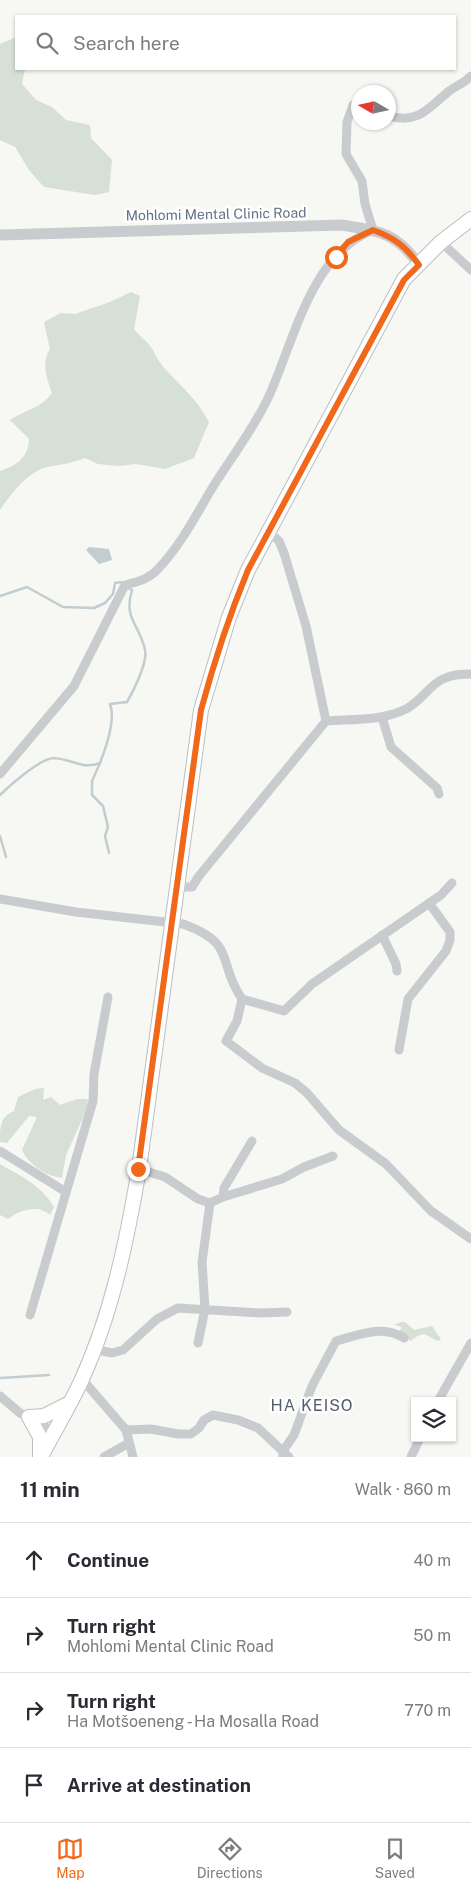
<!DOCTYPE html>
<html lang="en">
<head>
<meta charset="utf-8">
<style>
  :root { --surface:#fff; --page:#f7f7f7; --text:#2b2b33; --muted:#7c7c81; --line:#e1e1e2; --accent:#f1681a }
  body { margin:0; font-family:"Public Sans",sans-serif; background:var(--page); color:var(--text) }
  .controls { position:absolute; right:15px; bottom:15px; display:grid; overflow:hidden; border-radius:0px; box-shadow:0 1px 4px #0004 }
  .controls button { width:45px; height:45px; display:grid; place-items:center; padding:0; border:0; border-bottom:1px solid var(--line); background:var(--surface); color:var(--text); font:25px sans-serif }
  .compass { position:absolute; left:351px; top:85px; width:45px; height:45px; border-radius:50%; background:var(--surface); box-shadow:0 1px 4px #0004; rotate:279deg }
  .stop { position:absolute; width:15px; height:15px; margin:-11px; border:4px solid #f1681a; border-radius:50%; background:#fff }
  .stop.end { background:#f1681a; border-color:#fff; box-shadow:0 1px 5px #0008 }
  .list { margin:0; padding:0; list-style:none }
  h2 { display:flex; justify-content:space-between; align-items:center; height:65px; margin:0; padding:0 20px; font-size:21px }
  h2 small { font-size:16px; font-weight:400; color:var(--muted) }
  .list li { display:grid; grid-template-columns:32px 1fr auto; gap:15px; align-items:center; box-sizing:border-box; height:75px; padding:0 20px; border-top:1px solid var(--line) }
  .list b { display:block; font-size:19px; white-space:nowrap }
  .list p { margin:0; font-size:16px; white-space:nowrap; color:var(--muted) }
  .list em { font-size:16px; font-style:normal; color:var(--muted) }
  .icon { flex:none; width:28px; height:28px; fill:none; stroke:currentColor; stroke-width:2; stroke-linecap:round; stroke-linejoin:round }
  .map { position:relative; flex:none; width:471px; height:1457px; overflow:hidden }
  .search { position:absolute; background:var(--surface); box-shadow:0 1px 4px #0004; left:15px; right:15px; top:15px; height:55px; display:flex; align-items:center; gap:12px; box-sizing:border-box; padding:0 18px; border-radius:0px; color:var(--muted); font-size:19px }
  .sheet { height:365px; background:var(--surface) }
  nav { display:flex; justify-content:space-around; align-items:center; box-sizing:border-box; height:70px; border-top:1px solid var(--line); background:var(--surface); font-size:14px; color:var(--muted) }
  nav a { display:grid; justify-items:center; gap:2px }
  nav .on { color:var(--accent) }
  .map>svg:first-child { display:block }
  .green { fill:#d7e0d4 }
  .water { fill:#c2cdd2 }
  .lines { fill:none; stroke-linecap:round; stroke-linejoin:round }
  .stream { stroke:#c2cdd2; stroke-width:2.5 }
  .secondary-casing { stroke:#bbbec4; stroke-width:16 }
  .minor { stroke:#c9cccf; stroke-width:9 }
  .tertiary { stroke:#c9cccf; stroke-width:11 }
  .secondary { stroke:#fff; stroke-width:14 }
  .route { stroke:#f1681a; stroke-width:6 }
  .labels { text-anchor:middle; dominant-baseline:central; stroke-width:5; stroke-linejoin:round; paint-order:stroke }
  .street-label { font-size:14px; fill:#647387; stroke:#fff }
  .quarter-label { font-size:16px; letter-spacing:1px; fill:#525d6c; stroke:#fff }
</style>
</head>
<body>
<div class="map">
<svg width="471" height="1457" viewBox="0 0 471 1457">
  <rect width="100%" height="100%" fill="#f7f7f4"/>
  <g class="green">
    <path d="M16 37V69H25L22 84 36 100 52 107 66 120 90 125 91 138 112 160 109 192 95 195 44 187 29 170 15 147 0 140V44Z"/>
    <path d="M131 292 140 296 134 329C139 336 146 340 150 346 156 354 159 364 167 371 183 388 198 401 209 422L194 458 165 469 136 464 118 466 98 464 85 458C72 463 60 465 47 467 27 472 11 494 0 510V471C17 465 28 458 29 439L10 420C27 409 40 409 52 393 47 379 41 362 50 349L44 322 61 313 75 314 110 302Z"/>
    <path d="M44 1088 43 1100 51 1097 60 1105 77 1099H88L86 1111 66 1155 62 1178C46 1176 29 1165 22 1150L37 1117 29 1116 7 1143 0 1142C0 1126 0 1117 14 1111L18 1097 35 1089Z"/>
    <path d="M0 1164C22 1177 41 1185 54 1207L50 1215C38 1204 20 1210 8 1219L0 1215Z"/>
    <path d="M401 1322H405L414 1330 432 1326 441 1339 438 1341C423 1334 426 1330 410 1341L399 1332 402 1327 394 1325Z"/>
  </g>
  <path class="water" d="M89 547 109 549 112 560 99 564 86 550Z"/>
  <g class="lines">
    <g class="stream">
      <path d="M0 596 27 587 63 607 94 608 105 603 113 594 115 583 121 582 124 584"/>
      <path d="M100 763 92 781V795L103 806 108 827 105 836 109 853"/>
      <path d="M0 795C10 785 41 758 54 758 71 759 83 770 100 763 106 747 116 720 110 704L127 702C133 692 148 662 145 650 140 625 123 619 132 590L128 588"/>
      <path d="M0 836 6 857"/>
      <path d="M0 1378 49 1375"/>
    </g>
    <defs>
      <g id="secondary">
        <path d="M29 1417 40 1437V1456"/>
        <path d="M29 1417 44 1416 68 1404"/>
        <path d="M41 1457C54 1431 70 1406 82 1379 112 1313 127 1240 139 1169L201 710 229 617 248 570 404 279 441 242 471 219"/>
      </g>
    </defs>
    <use href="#secondary" class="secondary-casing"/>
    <g class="minor">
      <path d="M388 116C419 124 427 109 448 92 455 86 465 83 471 76"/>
      <path d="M441 242 471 270"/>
      <path d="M269 532 279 541 284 553 306 626 326 721"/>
      <path d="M382 717 391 747 437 788 439 794"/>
      <path d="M0 774 74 686 125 585C137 582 149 579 158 569 180 546 195 517 211 490 230 459 254 429 269 396 294 341 311 254 373 230L365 204 362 181 346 154 347 122 353 105 358 107"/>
      <path d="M452 883 441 895 312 984 284 1011 242 999 237 1021 226 1041 262 1068 295 1083 307 1093 339 1130 386 1164 431 1211 471 1239"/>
      <path d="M177 887H192L199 876 326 721C353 719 382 721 406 709 422 701 431 682 448 677 455 674 464 674 471 674"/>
      <path d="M0 899 76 912 183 924C238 944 216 961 242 999"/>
      <path d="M382 935 396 964 397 971"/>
      <path d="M399 1050 408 999 446 951 450 940V932L429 903"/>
      <path d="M0 1151 66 1192"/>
      <path d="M139 1169 165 1177 198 1199 210 1203 223 1197 282 1179 304 1167 333 1156"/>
      <path d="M223 1197 224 1188 252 1141"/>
      <path d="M30 1315 93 1101 94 1074 108 997"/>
      <path d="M198 1343 205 1309 202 1262 210 1203"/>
      <path d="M93 1349 112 1353 123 1350 157 1319 178 1308 261 1313 287 1312"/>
      <path d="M82 1379 126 1430 133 1457"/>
      <path d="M0 1396 20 1413 53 1431"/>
      <path d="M438 1401 471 1343"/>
      <path d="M126 1430 151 1429 178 1434H191L199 1428 204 1420 213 1415 238 1420 258 1428 289 1457"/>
      <path d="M104 1457 129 1443"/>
      <path d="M283 1457V1451L294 1435 312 1386 336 1341C358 1335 383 1324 404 1338"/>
      <path d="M411 1457 420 1438"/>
    </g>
    <path class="tertiary" d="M0 235 342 225C379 231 396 232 419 265"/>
    <use href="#secondary" class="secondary"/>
  </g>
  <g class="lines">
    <path class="route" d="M138 1169 201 710C214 662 229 616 248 570L404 280 419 265C405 246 395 238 373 230L348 242 336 257"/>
  </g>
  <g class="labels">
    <g class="street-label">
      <text transform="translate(216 214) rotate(-1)">Mohlomi Mental Clinic Road</text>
    </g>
    <g class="quarter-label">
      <text x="312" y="1405">HA KEISO</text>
    </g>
  </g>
</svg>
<div class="controls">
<button><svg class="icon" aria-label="layers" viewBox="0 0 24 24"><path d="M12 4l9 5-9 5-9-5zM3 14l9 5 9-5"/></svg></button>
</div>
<svg class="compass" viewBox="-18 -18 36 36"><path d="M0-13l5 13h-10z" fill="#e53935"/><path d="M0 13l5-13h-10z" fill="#7c7c81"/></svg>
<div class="stop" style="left:336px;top:257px"></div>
<div class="stop end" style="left:138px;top:1169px"></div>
<div class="search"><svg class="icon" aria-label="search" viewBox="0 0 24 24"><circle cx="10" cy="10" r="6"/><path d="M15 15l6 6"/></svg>Search here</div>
</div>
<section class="sheet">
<h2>11 min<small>Walk · 860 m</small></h2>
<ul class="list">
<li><svg class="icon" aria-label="ahead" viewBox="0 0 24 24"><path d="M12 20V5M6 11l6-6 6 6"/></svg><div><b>Continue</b></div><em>40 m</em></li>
<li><svg class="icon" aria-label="right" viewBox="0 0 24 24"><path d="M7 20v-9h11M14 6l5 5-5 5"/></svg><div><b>Turn right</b><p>Mohlomi Mental Clinic Road</p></div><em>50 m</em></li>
<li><svg class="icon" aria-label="right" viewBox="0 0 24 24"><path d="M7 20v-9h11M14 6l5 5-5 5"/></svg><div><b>Turn right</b><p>Ha Motšoeneng - Ha Mosalla Road</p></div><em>770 m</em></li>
<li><svg class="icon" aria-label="arrive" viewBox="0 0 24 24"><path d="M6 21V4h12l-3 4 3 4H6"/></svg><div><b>Arrive at destination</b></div></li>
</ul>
</section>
<nav>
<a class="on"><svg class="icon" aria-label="map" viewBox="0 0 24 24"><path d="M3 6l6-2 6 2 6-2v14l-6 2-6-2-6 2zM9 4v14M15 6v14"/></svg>Map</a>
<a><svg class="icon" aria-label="directions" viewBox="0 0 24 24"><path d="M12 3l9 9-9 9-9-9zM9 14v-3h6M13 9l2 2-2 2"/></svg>Directions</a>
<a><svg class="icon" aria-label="saved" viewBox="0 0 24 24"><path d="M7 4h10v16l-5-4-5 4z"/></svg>Saved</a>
</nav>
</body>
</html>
